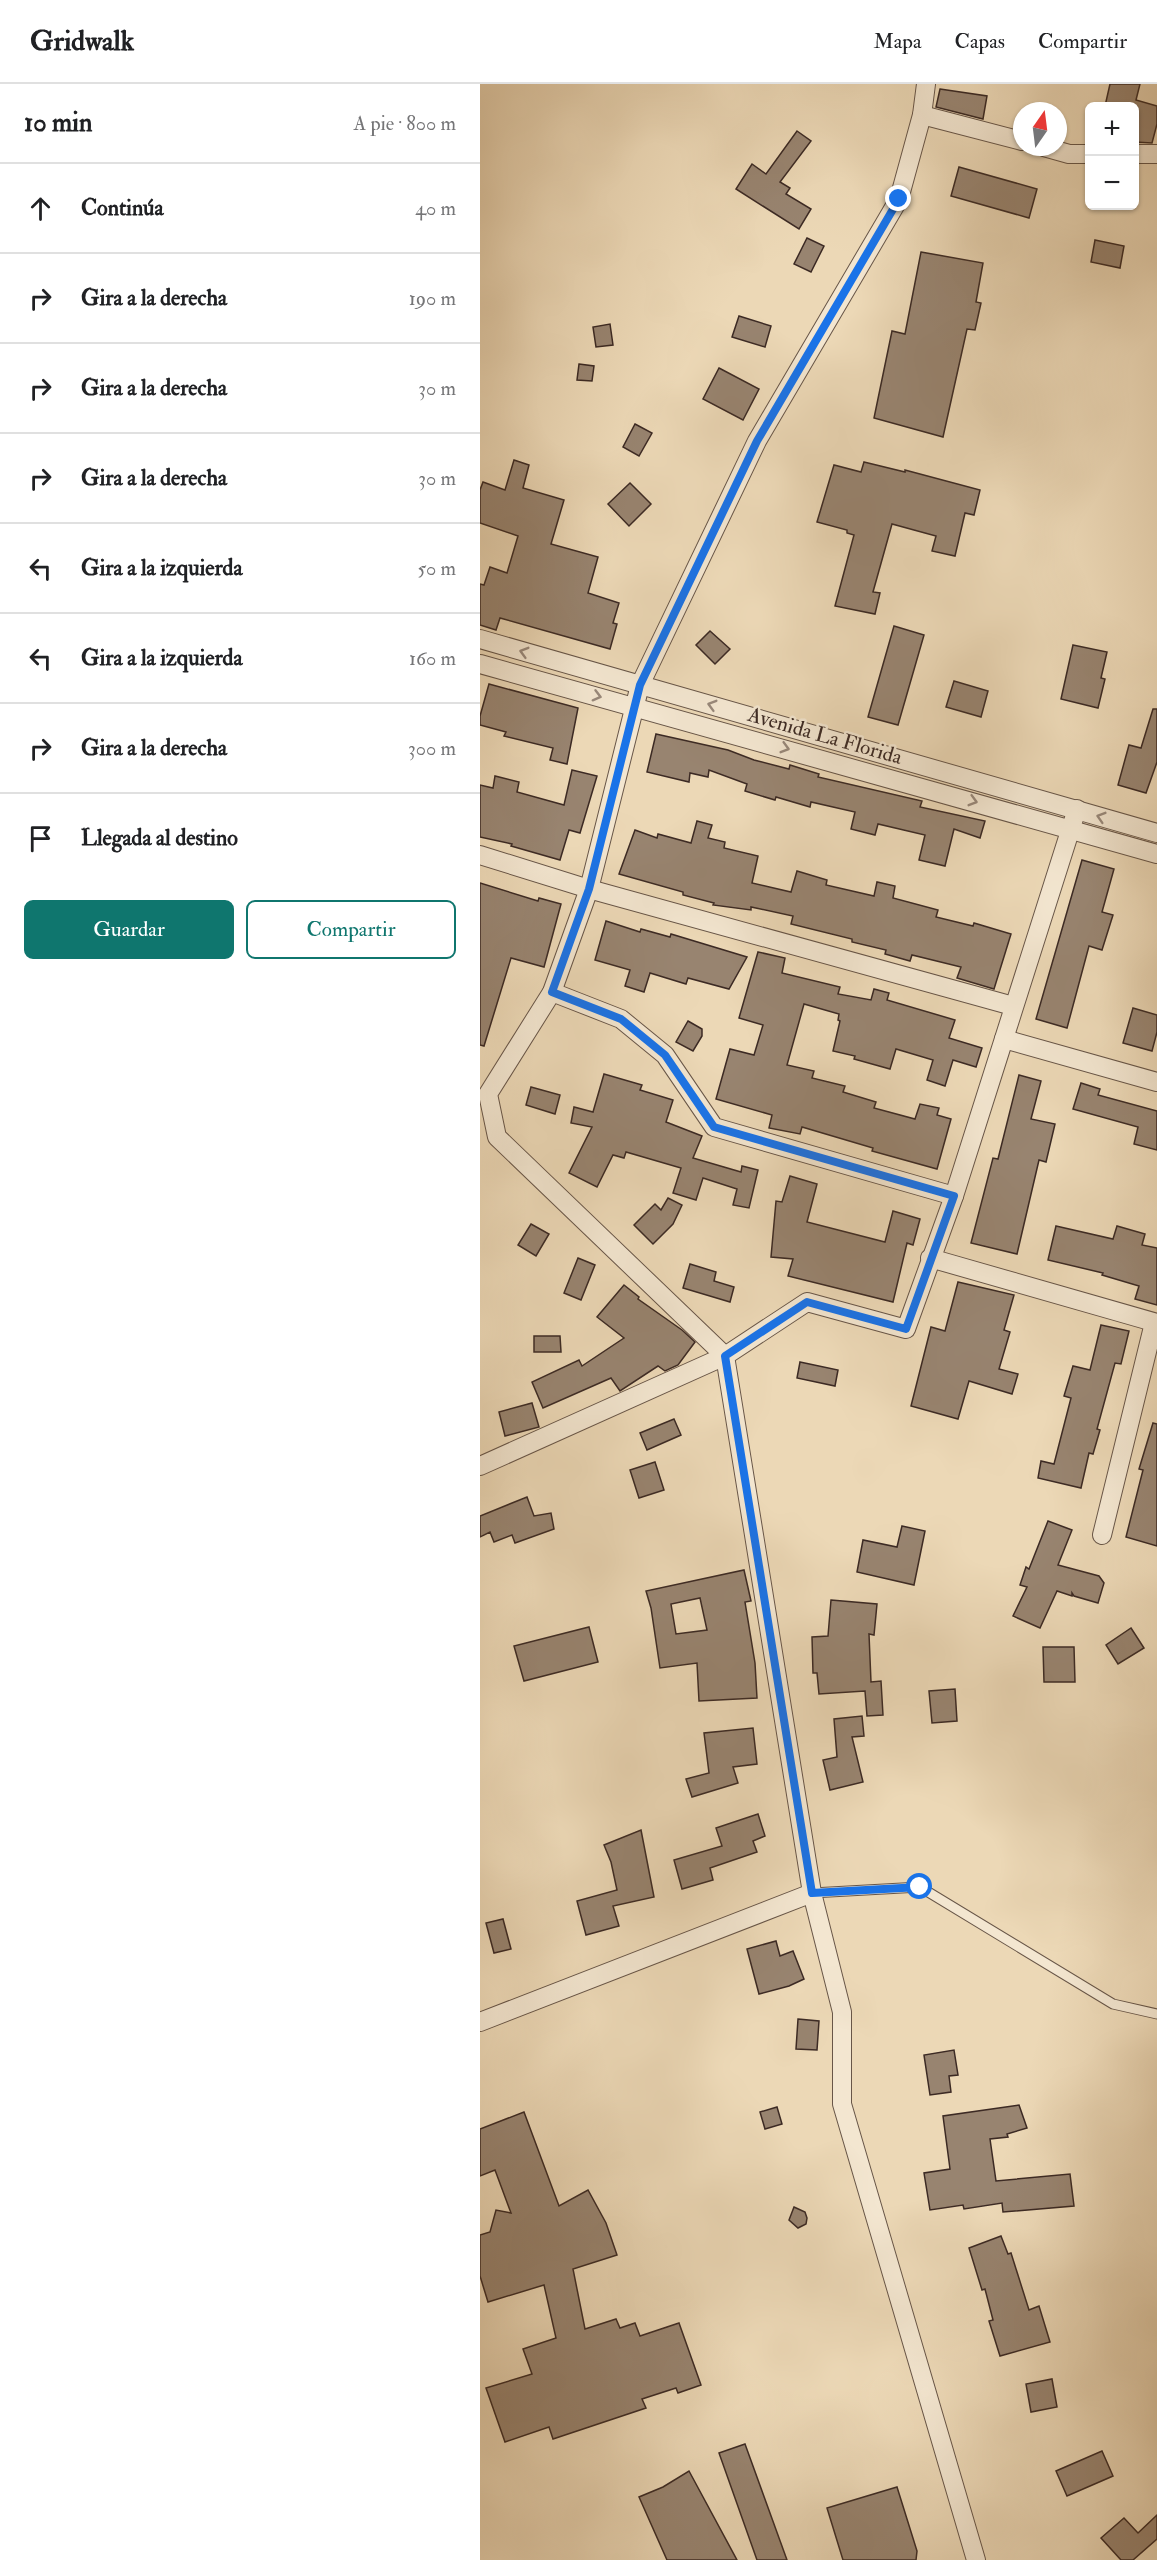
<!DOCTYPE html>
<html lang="es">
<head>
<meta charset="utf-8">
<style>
  :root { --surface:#fff; --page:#f2f2f2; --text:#202124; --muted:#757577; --line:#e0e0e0; --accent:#0f766e }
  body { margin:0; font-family:"IM FELL Double Pica",serif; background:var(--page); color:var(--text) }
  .controls { position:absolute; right:18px; top:18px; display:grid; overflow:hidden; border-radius:9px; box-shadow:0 2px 4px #0004 }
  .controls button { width:54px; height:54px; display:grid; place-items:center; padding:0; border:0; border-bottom:2px solid var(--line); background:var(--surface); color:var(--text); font:30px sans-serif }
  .compass { position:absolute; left:533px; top:18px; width:54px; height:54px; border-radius:50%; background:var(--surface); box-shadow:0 2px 4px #0004; rotate:14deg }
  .stop { position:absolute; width:18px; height:18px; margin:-14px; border:4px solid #1a73e8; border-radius:50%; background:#fff }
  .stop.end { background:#1a73e8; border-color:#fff; box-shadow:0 2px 6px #0008 }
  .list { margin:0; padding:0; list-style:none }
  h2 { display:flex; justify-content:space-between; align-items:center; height:78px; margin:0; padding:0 24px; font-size:26px }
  h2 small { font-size:20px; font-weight:400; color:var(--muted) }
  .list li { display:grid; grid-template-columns:39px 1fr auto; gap:18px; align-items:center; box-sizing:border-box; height:90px; padding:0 24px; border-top:2px solid var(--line) }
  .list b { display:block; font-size:22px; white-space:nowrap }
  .list em { font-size:20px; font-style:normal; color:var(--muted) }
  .actions { display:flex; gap:12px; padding:18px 24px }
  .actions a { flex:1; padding:14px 0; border:2px solid var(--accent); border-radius:9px; text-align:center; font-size:21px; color:var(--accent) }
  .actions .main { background:var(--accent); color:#fff }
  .icon { flex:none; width:33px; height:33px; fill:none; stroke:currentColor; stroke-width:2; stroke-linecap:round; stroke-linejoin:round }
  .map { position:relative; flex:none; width:677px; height:2476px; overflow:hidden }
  header { display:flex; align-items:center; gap:36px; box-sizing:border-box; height:84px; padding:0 30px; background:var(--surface); border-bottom:2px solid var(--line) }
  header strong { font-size:28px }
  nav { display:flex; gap:33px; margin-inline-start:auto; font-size:21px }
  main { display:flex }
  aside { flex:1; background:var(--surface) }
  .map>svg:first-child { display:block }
  .building { fill:#988470; stroke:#3c2a24; stroke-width:1.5; fill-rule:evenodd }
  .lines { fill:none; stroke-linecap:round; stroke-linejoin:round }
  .service-casing { stroke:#685648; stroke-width:11 }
  .minor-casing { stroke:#685648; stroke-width:20 }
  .service { stroke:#f3e6d0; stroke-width:9 }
  .minor { stroke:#f3e6d0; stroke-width:18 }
  .oneway { stroke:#98887a }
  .route { stroke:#1a73e8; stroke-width:8 }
  .labels { text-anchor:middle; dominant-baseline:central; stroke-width:5; stroke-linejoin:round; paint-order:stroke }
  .street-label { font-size:21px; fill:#3c2a24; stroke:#f3e6d0 }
</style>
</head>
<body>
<header>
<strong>Gridwalk</strong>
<nav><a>Mapa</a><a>Capas</a><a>Compartir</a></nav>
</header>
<main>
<aside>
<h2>10 min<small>A pie · 800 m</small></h2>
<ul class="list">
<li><svg class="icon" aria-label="ahead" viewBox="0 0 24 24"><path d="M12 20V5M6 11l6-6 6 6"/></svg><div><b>Continúa</b></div><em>40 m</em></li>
<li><svg class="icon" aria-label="right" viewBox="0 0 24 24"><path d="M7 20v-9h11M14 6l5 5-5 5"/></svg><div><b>Gira a la derecha</b></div><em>190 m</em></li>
<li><svg class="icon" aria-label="right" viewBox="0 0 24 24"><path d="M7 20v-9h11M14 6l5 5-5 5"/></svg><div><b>Gira a la derecha</b></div><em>30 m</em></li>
<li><svg class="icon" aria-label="right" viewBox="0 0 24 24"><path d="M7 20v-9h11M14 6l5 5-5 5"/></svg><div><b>Gira a la derecha</b></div><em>30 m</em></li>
<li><svg class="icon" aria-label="left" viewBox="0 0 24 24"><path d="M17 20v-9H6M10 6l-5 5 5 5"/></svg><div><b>Gira a la izquierda</b></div><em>50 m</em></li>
<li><svg class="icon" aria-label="left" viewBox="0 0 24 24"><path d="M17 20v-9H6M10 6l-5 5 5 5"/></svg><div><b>Gira a la izquierda</b></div><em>160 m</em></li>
<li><svg class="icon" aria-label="right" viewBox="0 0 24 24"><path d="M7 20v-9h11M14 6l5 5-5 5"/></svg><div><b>Gira a la derecha</b></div><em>300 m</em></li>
<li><svg class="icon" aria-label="arrive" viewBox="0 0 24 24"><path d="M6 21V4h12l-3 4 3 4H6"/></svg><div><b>Llegada al destino</b></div></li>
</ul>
<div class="actions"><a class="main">Guardar</a><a>Compartir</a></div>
</aside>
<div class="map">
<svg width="677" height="2476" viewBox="0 0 677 2476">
  <rect width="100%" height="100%" fill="#ecd8b6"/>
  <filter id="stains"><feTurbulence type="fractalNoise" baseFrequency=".00333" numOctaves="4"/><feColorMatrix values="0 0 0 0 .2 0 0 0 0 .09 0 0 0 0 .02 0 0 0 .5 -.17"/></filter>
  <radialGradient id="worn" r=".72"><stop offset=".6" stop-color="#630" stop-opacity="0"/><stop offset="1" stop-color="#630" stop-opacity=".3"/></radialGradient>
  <g class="building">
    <path d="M630 0H660L656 16 677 22V40L672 59 654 58V22H625Z"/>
    <path d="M460 5 507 12 503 35 456 23Z"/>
    <path d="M317 47 331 57 300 98 310 104 306 110 331 125 319 145 256 105 272 80 286 90Z"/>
    <path d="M479 83 557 105 549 134 471 112Z"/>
    <path d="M327 154 344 162 331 188 314 180Z"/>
    <path d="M615 156 644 162 640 184 611 178Z"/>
    <path d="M441 168 503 179 496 218 501 219 495 246 487 245 463 353 394 334 412 247 425 250Z"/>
    <path d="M259 232 291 242 285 263 252 253Z"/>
    <path d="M130 240 133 261 116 263 113 243Z"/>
    <path d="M99 280 114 282 112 297 97 296Z"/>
    <path d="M239 284 279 305 263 336 223 315Z"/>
    <path d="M155 340 172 349 159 372 143 363Z"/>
    <path d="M34 376 49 381 43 404 84 416 71 460 118 473 108 509 139 519 133 539 137 540 130 565 20 534 16 546 0 541V500L4 501 10 483 27 489 38 452 0 439V406L3 398 25 406Z"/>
    <path d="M384 378 425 388V386L500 406 494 431 485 429 475 472 452 467 456 452 412 440 393 508 400 509 395 530 355 522 374 451 367 449V446L337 438 354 381 381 388Z"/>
    <path d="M150 399 171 420 149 442 128 420Z"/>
    <path d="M414 542 444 551 418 641 388 633Z"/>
    <path d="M230 547 250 565 235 580 216 561Z"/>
    <path d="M593 561 627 568 621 594 625 595 618 624 581 615Z"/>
    <path d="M474 597 508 607 501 633 466 623Z"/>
    <path d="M9 600 98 624 87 680 70 676 73 664 24 652 26 648 0 641V632Z"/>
    <path d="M673 625H677V678L666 709 638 701 649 661 661 664Z"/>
    <path d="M176 650 248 666 274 676 309 685 310 681 339 690 338 693 442 717 440 723 505 737 500 754 474 745 465 782 439 776 445 751 398 740 395 751 371 745 375 728 331 718 330 723 296 713 295 716 265 707 267 700 229 686 228 693 210 689 209 698 167 688Z"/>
    <path d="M92 686 117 692 100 749 89 746 80 776 31 762 32 760 0 753V701L13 704 15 692 39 698 37 708 84 721Z"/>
    <path d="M217 737 232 741 228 754 245 758 244 764 278 772 272 799 311 808 317 787 347 796 346 801 394 812 397 798 415 802 413 814 458 826 456 833 493 842 494 839 531 850 514 905 477 894 481 883 432 871 430 877 405 870 406 866 372 858V855L311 840 313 832 271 823V826L233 821 234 819 203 811V808L139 790 155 746 177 754 178 750 211 759Z"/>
    <path d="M602 776 634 785 622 828 633 831 622 866 609 862 587 944 556 935Z"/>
    <path d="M0 799 58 817 59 814 81 820 64 883 31 874 4 962 0 961Z"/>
    <path d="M126 837 160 848 161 845 190 853 191 850 267 873 249 905 208 894 206 900 170 889 164 908 145 902 150 886 115 876Z"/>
    <path d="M278 868 305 874 302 889 360 903 358 910 391 916 394 905 409 909 407 916 475 936 469 954 502 964 496 983 473 976 465 1002 447 996 453 976 416 965 410 985 374 975 375 972 353 967 360 937 358 936 359 930 324 920 307 981 334 987 332 994 365 1002 363 1008 396 1018 394 1024 435 1035 440 1020 459 1024 457 1031 471 1035 457 1085 392 1067 393 1064 322 1043 320 1050 289 1044 292 1031 236 1015 250 965 274 971 283 941 259 934Z"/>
    <path d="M653 924 677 931V948L672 967 643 959Z"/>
    <path d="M208 937 222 945V952L213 967 196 958Z"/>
    <path d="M124 990 162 1001 160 1006 193 1016 186 1038 222 1052 213 1074 261 1088 262 1082 278 1086 269 1124 253 1121 257 1105 223 1094 216 1116 193 1109 201 1084 146 1068 144 1074 133 1071 117 1103 89 1089 112 1043 91 1039 94 1023 113 1028Z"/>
    <path d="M539 991 561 997 551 1035 575 1040 566 1078 559 1076 537 1170 491 1159 513 1074 518 1075Z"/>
    <path d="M601 999 620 1005 618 1011 677 1027V1066L654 1060 658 1043 593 1025Z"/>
    <path d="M51 1003 80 1011 75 1030 46 1021Z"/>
    <path d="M310 1092 337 1100 327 1138 405 1158 413 1127 440 1135 433 1161 427 1159 413 1218 308 1192 313 1175 291 1173 296 1117 302 1118Z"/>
    <path d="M188 1114 202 1121 193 1140 173 1160 154 1141 175 1120 181 1126Z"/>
    <path d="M51 1140 69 1150 56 1172 38 1161Z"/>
    <path d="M576 1142 633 1155 637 1142 665 1150 662 1161 677 1164V1221L655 1215 659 1202 622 1191 623 1189 568 1176Z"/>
    <path d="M98 1174 115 1181 101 1216 84 1209Z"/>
    <path d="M210 1180 236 1188 234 1197 254 1203 250 1218 203 1204Z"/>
    <path d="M478 1198 534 1211 524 1246 530 1248 519 1285 538 1290 532 1310 489 1297 478 1335 431 1322 451 1243 465 1247Z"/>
    <path d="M144 1201 159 1213 158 1215 202 1246 215 1258 198 1281 185 1287 178 1282 140 1307 131 1294 63 1324 52 1298 99 1276 102 1282 144 1254 117 1233Z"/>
    <path d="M621 1241 649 1247 641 1280 635 1279 617 1345 620 1346 613 1370 609 1369 601 1404 558 1394 561 1377 574 1380 591 1314 584 1312 593 1282 610 1286Z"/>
    <path d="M54 1252H80L81 1268H54Z"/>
    <path d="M320 1278 358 1286 355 1302 317 1294Z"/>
    <path d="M52 1319 59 1343 25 1352 19 1328Z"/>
    <path d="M194 1335 201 1351 167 1366 160 1349Z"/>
    <path d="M673 1339 677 1340V1462L646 1453 663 1386 659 1385Z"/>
    <path d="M175 1378 184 1406 159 1414 150 1386Z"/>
    <path d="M47 1413 54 1432 71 1429 74 1445 35 1459 32 1451 14 1458 10 1448 0 1453V1432Z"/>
    <path d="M568 1437 592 1446 578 1481 619 1492 624 1499 618 1519 594 1512 592 1509V1512L577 1507 560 1544 533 1532 547 1503 540 1501 546 1483 549 1485Z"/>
    <path d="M422 1442 445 1447 434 1501 377 1488 383 1456 417 1463Z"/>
    <path d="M264 1486 271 1517 265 1518 275 1579 277 1614 219 1617 217 1579 180 1584 171 1524 166 1507ZM220 1514 227 1546 196 1550 191 1520Z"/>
    <path d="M351 1516 397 1520 394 1551 389 1550 391 1598 401 1597 403 1631 387 1632 385 1607 339 1610 337 1589H333L332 1553 348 1552Z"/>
    <path d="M109 1543 118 1578 44 1597 34 1562Z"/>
    <path d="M651 1544 664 1564 638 1580 626 1561Z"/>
    <path d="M563 1563H594L595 1598H564Z"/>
    <path d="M475 1605 477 1637 452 1639 449 1607Z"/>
    <path d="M382 1632 384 1652 372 1653 383 1698 350 1706 343 1676 357 1673 354 1635Z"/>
    <path d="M273 1644 277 1680 253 1683 258 1699 212 1713 206 1695 229 1689 224 1649Z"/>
    <path d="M278 1730 285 1752 273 1757 277 1768 230 1784 233 1796 202 1805 194 1776 242 1762 236 1744Z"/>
    <path d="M161 1746 174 1813 133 1822 139 1842 106 1851 97 1817 137 1806 131 1778 124 1761Z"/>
    <path d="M23 1835 31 1865 14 1869 6 1839Z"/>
    <path d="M296 1857 300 1872 313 1867 324 1895 309 1902 279 1910 267 1865Z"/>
    <path d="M318 1935 339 1937 337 1966 316 1965Z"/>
    <path d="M474 1966 478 1991 469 1992 471 2008 450 2011 444 1971Z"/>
    <path d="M539 2021 547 2044 527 2050 528 2053 510 2055 516 2097 590 2090 594 2122 523 2128 522 2119 484 2125 483 2121 450 2126 444 2089 470 2085 463 2032Z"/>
    <path d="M297 2023 302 2040 285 2045 280 2028Z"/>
    <path d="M44 2028 79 2122 108 2106 126 2139 137 2171 93 2185 105 2245 136 2235 140 2244 155 2239 160 2252 199 2239 221 2301 198 2309 196 2304 162 2315 166 2324 73 2355 69 2343 25 2358 6 2304 52 2290 43 2265 76 2254 64 2201 8 2218 0 2192V2151L10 2148 16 2126 31 2129 15 2086 0 2092V2045Z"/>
    <path d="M314 2123 325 2128 327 2134 326 2140 318 2144 309 2136Z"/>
    <path d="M521 2152 528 2170 531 2169 549 2226 559 2222 570 2258 520 2272 509 2237 513 2236 505 2205 502 2206 489 2164Z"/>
    <path d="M572 2295 577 2323 551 2328 546 2300Z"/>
    <path d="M265 2360 307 2476H277L239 2369Z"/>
    <path d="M622 2367 633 2392 587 2412 576 2387Z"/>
    <path d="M209 2387 257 2476H187L159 2413 183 2403Z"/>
    <path d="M417 2403 437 2467 436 2476H363L347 2424Z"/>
    <path d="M677 2431V2455L653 2476H641L621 2454 644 2434 658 2449Z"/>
  </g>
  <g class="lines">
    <defs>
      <path id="service" d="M332 1809 440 1803 633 1920 677 1930"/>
      <g id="minor">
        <path d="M446 0 442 31 419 115 277 357 160 601 109 805 72 908 8 1010 17 1053 245 1272 332 1809 362 1928V2020L496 2476"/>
        <path d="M442 31 542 57"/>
        <path d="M564 63 589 70H610"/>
        <path d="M654 70H677"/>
        <path d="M0 555 677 749"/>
        <path d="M0 580 677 770"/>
        <path d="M0 771 109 805 533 922"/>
        <path d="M72 908 141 935 185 971 234 1043 474 1112"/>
        <path d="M524 955 677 998"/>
        <path d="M450 1174 677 1239"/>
        <path d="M0 1382 245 1272 327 1218 426 1245 474 1112 597 725"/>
        <path d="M622 1451 674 1239"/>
        <path d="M0 1938 332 1809"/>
      </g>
    </defs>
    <use href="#service" class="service-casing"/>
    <use href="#minor" class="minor-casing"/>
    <use href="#service" class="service"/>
    <use href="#minor" class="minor"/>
  </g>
  <defs><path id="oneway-chevron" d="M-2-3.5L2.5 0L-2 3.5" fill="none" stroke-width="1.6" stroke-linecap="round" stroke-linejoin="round" transform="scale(1.5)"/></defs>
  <g class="oneway">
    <use href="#oneway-chevron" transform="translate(44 568) rotate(-164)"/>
    <use href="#oneway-chevron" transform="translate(117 612) rotate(15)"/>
    <use href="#oneway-chevron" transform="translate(232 621) rotate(-164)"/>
    <use href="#oneway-chevron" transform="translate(305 664) rotate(16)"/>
    <use href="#oneway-chevron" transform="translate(493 717) rotate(16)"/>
    <use href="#oneway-chevron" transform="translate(621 733) rotate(-163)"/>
  </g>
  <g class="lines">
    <path class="route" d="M419 115 277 357 160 601 109 805 72 908 141 935 185 971 234 1043 474 1112 426 1245 327 1218 245 1272 332 1809 440 1803"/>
  </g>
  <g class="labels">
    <g class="street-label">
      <text transform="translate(345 652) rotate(16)">Avenida La Florida</text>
    </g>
  </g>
  <rect width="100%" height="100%" filter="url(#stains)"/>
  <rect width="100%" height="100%" fill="url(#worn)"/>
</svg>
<div class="controls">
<button>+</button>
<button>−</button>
</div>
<svg class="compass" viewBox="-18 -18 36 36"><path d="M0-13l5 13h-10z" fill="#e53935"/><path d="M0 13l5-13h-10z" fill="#757577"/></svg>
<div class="stop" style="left:440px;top:1803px"></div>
<div class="stop end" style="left:419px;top:115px"></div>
</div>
</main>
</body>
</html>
